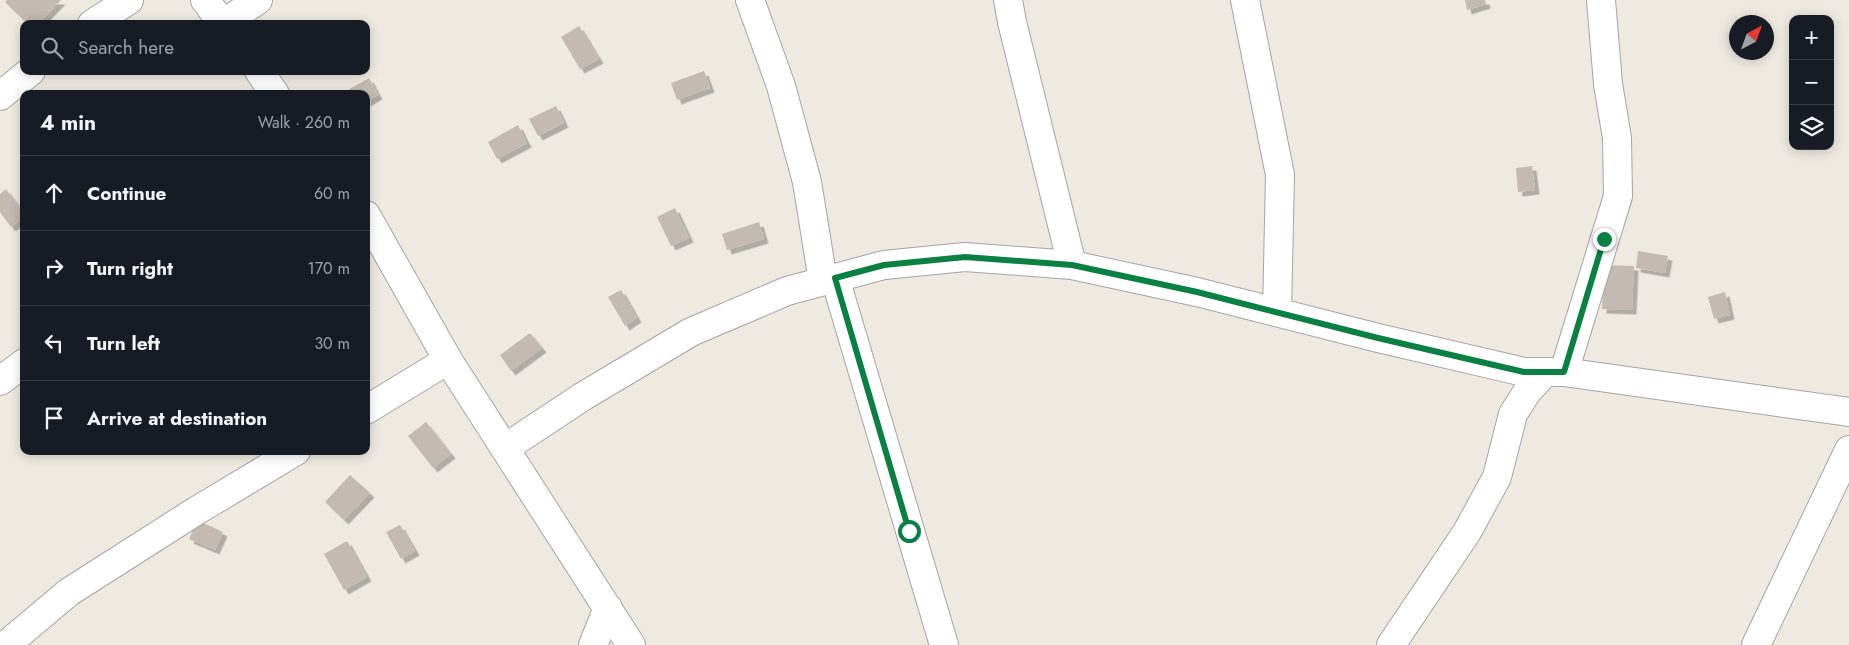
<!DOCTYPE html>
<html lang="en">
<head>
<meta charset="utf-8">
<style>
  :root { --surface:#171b24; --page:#242831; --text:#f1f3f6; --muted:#9ea1a6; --line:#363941 }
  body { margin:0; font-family:Jost,sans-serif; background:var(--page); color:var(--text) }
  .controls { position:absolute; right:15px; top:15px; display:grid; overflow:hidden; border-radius:10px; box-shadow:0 2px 12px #0003 }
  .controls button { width:45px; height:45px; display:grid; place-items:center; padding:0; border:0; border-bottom:1px solid var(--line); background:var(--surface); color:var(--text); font:25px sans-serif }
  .compass { position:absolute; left:1729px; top:15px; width:45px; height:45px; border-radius:50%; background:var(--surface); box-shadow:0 2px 12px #0003; rotate:41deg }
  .stop { position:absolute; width:15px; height:15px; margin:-11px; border:4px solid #0b8043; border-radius:50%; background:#fff }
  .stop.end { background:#0b8043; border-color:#fff; box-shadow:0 1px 5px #0008 }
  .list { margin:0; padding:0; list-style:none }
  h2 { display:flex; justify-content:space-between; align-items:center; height:65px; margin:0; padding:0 20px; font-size:21px }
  h2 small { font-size:16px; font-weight:400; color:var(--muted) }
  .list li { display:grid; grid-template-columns:32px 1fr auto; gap:15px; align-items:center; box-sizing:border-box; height:75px; padding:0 20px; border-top:1px solid var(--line) }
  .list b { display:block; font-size:19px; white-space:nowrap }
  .list em { font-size:16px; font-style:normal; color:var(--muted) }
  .icon { flex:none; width:28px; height:28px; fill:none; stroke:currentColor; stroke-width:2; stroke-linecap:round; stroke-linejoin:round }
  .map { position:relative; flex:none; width:1849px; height:645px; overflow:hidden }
  .search { position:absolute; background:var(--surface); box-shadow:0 2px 12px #0003; left:20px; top:20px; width:350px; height:55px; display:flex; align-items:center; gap:12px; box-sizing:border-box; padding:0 18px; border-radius:10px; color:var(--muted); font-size:19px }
  .panel { position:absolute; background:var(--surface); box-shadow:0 2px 12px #0003; left:20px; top:90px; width:350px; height:365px; border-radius:10px }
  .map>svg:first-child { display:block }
  .building { fill:#c3bab2; filter:url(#shadow) }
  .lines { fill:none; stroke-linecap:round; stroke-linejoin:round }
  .minor-casing { stroke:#a4a4a4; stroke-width:30 }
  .minor { stroke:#fff; stroke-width:28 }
  .route { stroke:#0b8043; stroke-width:6 }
</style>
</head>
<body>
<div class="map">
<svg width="1849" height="645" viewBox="0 0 1849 645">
  <defs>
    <filter id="shadow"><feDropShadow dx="4.5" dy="4.5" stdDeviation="0" flood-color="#0004"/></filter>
  </defs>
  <rect width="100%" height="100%" fill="#eeeae2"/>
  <g class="building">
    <path d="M7 0H61L38 24H28L5 2Z"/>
    <path d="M1465 0H1485L1486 4 1467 10Z"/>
    <path d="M579 26 599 59 580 69 561 37Z"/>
    <path d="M704 71 710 88 677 100 671 83Z"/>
    <path d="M369 78 378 95 366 102V94H341Z"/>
    <path d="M556 106 564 123 538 136 529 119Z"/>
    <path d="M518 125 527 143 497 159 488 142Z"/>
    <path d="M1532 166 1535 190 1518 192 1516 168Z"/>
    <path d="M6 189 24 214V218L11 227 0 212V194Z"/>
    <path d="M675 208 689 238 671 246 657 217Z"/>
    <path d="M759 222 764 239 727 250 722 234Z"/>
    <path d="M1638 251 1668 256 1665 273 1636 268Z"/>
    <path d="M1604 265 1634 266 1632 310 1602 309Z"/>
    <path d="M621 290 637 318 625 326 608 297Z"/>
    <path d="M1725 292 1730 315 1714 319 1708 297Z"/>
    <path d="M530 333 542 348 511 371 500 355Z"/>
    <path d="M426 422 451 454 433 468 408 436Z"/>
    <path d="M350 475 370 493 344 520 325 502Z"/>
    <path d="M197 520 223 532 215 550 189 539Z"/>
    <path d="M400 525 415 551 401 559 386 532Z"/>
    <path d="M347 541 367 577 344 590 324 554Z"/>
  </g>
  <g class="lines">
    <defs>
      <g id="minor">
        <path d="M205 0 223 24 258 0"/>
        <path d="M750 0 781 86 807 182 823 281"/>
        <path d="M1008 0 1012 22 1072 265"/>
        <path d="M1245 0 1280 175 1277 312"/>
        <path d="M92 24 129 0"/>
        <path d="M259 71 275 94"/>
        <path d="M0 96 31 71"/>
        <path d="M366 215 448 360 631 645"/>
        <path d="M835 278 944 645"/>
        <path d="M1564 372 1618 196 1617 138 1608 84 1601 0"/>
        <path d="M0 381 24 363"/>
        <path d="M366 410 448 360"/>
        <path d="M505 448 582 397 691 332 787 291 884 265 965 257 1072 265 1197 292 1378 338 1524 372H1564L1849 412"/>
        <path d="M6 645 69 592 196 511 296 451"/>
        <path d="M593 645 608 608"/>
        <path d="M1391 645 1467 532 1497 477 1513 414 1527 392 1545 372"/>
        <path d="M1756 645 1849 450"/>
      </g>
    </defs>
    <use href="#minor" class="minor-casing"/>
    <use href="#minor" class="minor"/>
  </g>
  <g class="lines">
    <path class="route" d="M909 531 835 278 884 265 965 257 1072 265 1197 292 1378 338 1524 372H1564L1604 239"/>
  </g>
</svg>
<div class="controls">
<button>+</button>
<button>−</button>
<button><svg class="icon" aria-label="layers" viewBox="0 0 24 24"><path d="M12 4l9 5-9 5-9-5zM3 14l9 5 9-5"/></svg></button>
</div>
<svg class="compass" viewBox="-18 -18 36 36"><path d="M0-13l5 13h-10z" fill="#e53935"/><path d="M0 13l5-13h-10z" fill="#9ea1a6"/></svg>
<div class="stop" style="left:909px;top:531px"></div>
<div class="stop end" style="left:1604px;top:239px"></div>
<div class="search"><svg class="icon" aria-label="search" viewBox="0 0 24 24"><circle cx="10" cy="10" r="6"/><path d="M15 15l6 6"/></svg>Search here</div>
<section class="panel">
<h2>4 min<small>Walk · 260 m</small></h2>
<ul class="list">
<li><svg class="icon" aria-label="ahead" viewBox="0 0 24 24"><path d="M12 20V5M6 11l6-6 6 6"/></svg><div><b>Continue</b></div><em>60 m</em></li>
<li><svg class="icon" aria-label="right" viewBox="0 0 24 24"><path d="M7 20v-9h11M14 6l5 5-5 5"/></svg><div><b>Turn right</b></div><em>170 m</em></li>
<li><svg class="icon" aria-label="left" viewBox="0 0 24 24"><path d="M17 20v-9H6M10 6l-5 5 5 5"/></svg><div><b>Turn left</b></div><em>30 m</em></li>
<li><svg class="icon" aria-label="arrive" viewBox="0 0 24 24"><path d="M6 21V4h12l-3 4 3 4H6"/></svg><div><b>Arrive at destination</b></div></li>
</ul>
</section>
</div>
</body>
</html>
